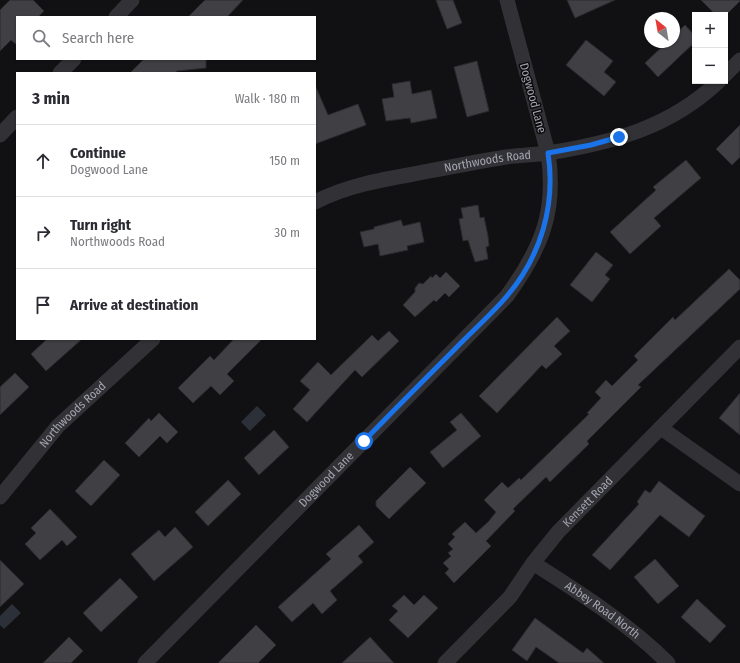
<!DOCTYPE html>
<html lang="en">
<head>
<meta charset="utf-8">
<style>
  :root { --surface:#fff; --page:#f7f7f7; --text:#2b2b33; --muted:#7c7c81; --line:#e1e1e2 }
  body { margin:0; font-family:"Fira Sans Condensed",sans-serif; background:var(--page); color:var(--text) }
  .controls { position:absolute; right:12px; top:12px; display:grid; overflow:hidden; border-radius:0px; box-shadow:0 1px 3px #0004 }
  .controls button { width:36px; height:36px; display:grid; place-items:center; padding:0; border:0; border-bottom:1px solid var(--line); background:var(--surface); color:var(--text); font:20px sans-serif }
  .compass { position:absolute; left:644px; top:12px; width:36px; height:36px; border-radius:50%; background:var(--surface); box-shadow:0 1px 3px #0004; rotate:329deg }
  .stop { position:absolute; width:12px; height:12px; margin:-9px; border:3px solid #1a73e8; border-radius:50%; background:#fff }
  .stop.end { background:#1a73e8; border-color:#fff; box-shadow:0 1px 4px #0008 }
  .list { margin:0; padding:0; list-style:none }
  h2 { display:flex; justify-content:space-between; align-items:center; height:52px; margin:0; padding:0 16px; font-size:17px }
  h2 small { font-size:13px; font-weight:400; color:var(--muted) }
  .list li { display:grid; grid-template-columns:26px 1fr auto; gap:12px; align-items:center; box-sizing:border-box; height:72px; padding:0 16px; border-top:1px solid var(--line) }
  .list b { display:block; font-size:15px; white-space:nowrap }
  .list p { margin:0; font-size:13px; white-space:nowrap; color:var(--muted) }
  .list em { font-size:13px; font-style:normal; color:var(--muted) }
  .icon { flex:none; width:22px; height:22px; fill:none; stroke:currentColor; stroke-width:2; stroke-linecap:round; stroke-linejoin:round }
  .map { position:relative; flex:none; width:740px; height:663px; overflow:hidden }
  .search { position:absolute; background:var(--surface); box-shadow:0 1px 3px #0004; left:16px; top:16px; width:300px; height:44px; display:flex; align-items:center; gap:10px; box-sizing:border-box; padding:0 14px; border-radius:0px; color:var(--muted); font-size:15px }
  .panel { position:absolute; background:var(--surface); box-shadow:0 1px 3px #0004; left:16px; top:72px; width:300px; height:268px; border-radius:0px }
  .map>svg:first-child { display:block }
  .water { fill:#2c3038 }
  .building { fill:#403f44; stroke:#2b2a2d }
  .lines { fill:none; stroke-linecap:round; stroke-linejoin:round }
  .minor { stroke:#323236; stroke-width:15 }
  .route { stroke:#1a73e8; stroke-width:5 }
  .labels { text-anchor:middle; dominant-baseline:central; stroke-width:3; stroke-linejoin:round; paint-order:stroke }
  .street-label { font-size:12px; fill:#a3a4b1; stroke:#0c0b0c }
</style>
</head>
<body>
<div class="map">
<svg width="740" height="663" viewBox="0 0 740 663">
  <rect width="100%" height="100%" fill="#111012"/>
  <g class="water">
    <path d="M257 406 266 415 250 431 241 422Z"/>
    <path d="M12 604 21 613 4 629 0 625V616Z"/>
  </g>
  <g class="building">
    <path d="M10 0H33L44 11 38 17H17V45L11 40 0 51V10Z"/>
    <path d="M205 0H243L227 17H188Z"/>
    <path d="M436 0H453L462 23 447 29Z"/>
    <path d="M567 0H615L575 18Z"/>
    <path d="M701 0H740V1L726 15H716Z"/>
    <path d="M685 25 695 36V42L658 77 645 63 667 42H674V35Z"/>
    <path d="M586 40 613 61 604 72 616 82 604 96 566 65Z"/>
    <path d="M144 59H206V68L177 71 175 73H130Z"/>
    <path d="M477 61 489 111 467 117 454 67Z"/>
    <path d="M410 81 412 94 431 90 437 118 411 123 410 118 386 121 382 99 394 97 392 84Z"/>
    <path d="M315 85 328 115 358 104 366 125 315 144Z"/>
    <path d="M740 125V157L732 165 716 149Z"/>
    <path d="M686 160 701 178 654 218 661 226 630 254 610 232 656 190 653 187Z"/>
    <path d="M478 205 480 218 484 217 488 236 489 246 486 247 488 259 475 262 468 240 463 241 459 219 463 218 461 208Z"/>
    <path d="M401 220 403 226 420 222 424 242 407 246 408 250 380 256 378 244 364 247 360 232 374 229V227Z"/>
    <path d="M596 252 613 265 605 275 610 279 592 302 570 285Z"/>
    <path d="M729 269 740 280V289L638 385 641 387 587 441 589 444 550 482 546 477 513 509 515 511 486 541 491 546 454 583 445 573 449 569 443 563 451 556 448 553 453 549 448 544 455 537 452 534 465 522 476 533 489 521 496 512 484 500 502 482 508 488 519 478 521 480 589 414 587 413 601 398 595 392 606 380 612 386 638 360 634 356 673 317 675 320Z"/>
    <path d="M446 272 460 286 449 297 445 293 436 302 434 300 415 317 403 305 415 292V288L419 283 423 284 431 276 432 278 436 274 440 278Z"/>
    <path d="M557 317 570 331 554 346 562 354 546 369 542 365 497 413 479 396Z"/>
    <path d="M389 331 399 341 362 377 355 370 307 422 293 409 310 390 300 381 318 362 331 375 372 335 378 341Z"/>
    <path d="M47 339H82L46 371 31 354Z"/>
    <path d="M234 339H262L227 374 234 381 220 395 211 386 193 403 178 388 210 356 214 360Z"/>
    <path d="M15 373 29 387 0 415V387Z"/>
    <path d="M740 393V435L719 418Z"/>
    <path d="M159 413 178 432 167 443 160 436 139 457 125 443 149 418 151 421Z"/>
    <path d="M461 413 481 436 443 468 430 452 457 430 450 422Z"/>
    <path d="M274 430 289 447 259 475 244 458Z"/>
    <path d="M104 460 120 475 91 506 75 491Z"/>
    <path d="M410 467 426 483 389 519 376 506V501Z"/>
    <path d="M228 480 241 494 208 526 195 512Z"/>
    <path d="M659 481 705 516 689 537 660 515 610 570 592 555 639 504 637 502 645 490 650 493Z"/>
    <path d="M50 509 77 537 67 546 62 540 40 560 25 544 36 533 31 528Z"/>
    <path d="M359 525 374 542 358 556 363 562 330 591 337 600 322 614 313 603 292 622 278 607 331 559 326 554Z"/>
    <path d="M175 527 193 547 154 581 131 554 159 530 165 537Z"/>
    <path d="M655 559 679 586 658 604 634 577Z"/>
    <path d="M0 560 24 584 0 607Z"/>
    <path d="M120 578 138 597 101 632 83 613Z"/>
    <path d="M404 595 414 605 424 595 438 608 408 638 389 620 398 611 392 606Z"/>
    <path d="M697 599 726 626 710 643 681 617Z"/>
    <path d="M535 618 583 653 587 648 604 663H559L536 647 527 661 512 650Z"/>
    <path d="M256 625 276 645 258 663H218Z"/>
    <path d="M69 637 83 651 71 663H43Z"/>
    <path d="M370 637 394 663H342Z"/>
  </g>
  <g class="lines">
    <g class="minor">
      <path d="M116 17 132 0"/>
      <path d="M60 73 74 59"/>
      <path d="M725 75 740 60"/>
      <path d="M0 135 17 117"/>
      <path id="s1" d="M315 202C346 186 380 180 414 174 445 168 475 162 506 157 520 155 534 155 548 153 612 143 671 127 719 81"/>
      <path d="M661 428 740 484"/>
      <path id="s2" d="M0 497 58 426 153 339"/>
      <path id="s3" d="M533 563C580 593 628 623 668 663"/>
      <path id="s4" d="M145 663 507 296C541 249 557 212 548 153L507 0"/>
      <path id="s5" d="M445 663 510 597 533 563 558 532 740 347"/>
    </g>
  </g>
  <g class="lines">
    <path class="route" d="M364 441C394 410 424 380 454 350 471 332 491 315 507 296 541 256 556 205 548 153L591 145 619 137"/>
  </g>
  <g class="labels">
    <g class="street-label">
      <text transform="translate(533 98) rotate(75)">Dogwood Lane</text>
      <text stroke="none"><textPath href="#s1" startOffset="178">Northwoods Road</textPath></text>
      <text stroke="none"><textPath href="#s2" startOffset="110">Northwoods Road</textPath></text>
      <text stroke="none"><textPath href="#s4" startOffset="258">Dogwood Lane</textPath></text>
      <text stroke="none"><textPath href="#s5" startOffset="216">Kensett Road</textPath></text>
      <text stroke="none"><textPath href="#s3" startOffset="84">Abbey Road North</textPath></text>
    </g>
  </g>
</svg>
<div class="controls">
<button>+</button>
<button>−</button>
</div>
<svg class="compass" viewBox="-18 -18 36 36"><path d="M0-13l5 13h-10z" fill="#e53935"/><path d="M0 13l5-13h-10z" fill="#7c7c81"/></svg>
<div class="stop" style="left:364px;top:441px"></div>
<div class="stop end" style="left:619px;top:137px"></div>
<div class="search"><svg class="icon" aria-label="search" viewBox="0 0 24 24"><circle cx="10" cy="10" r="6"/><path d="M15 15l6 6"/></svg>Search here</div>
<section class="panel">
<h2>3 min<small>Walk · 180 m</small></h2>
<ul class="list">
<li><svg class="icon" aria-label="ahead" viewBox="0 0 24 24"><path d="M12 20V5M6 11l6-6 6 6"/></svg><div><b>Continue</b><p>Dogwood Lane</p></div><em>150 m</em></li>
<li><svg class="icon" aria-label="right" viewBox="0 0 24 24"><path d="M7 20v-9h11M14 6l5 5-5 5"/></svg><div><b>Turn right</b><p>Northwoods Road</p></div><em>30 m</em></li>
<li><svg class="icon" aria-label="arrive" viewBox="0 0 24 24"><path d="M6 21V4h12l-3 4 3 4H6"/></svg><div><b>Arrive at destination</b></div></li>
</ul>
</section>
</div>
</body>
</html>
